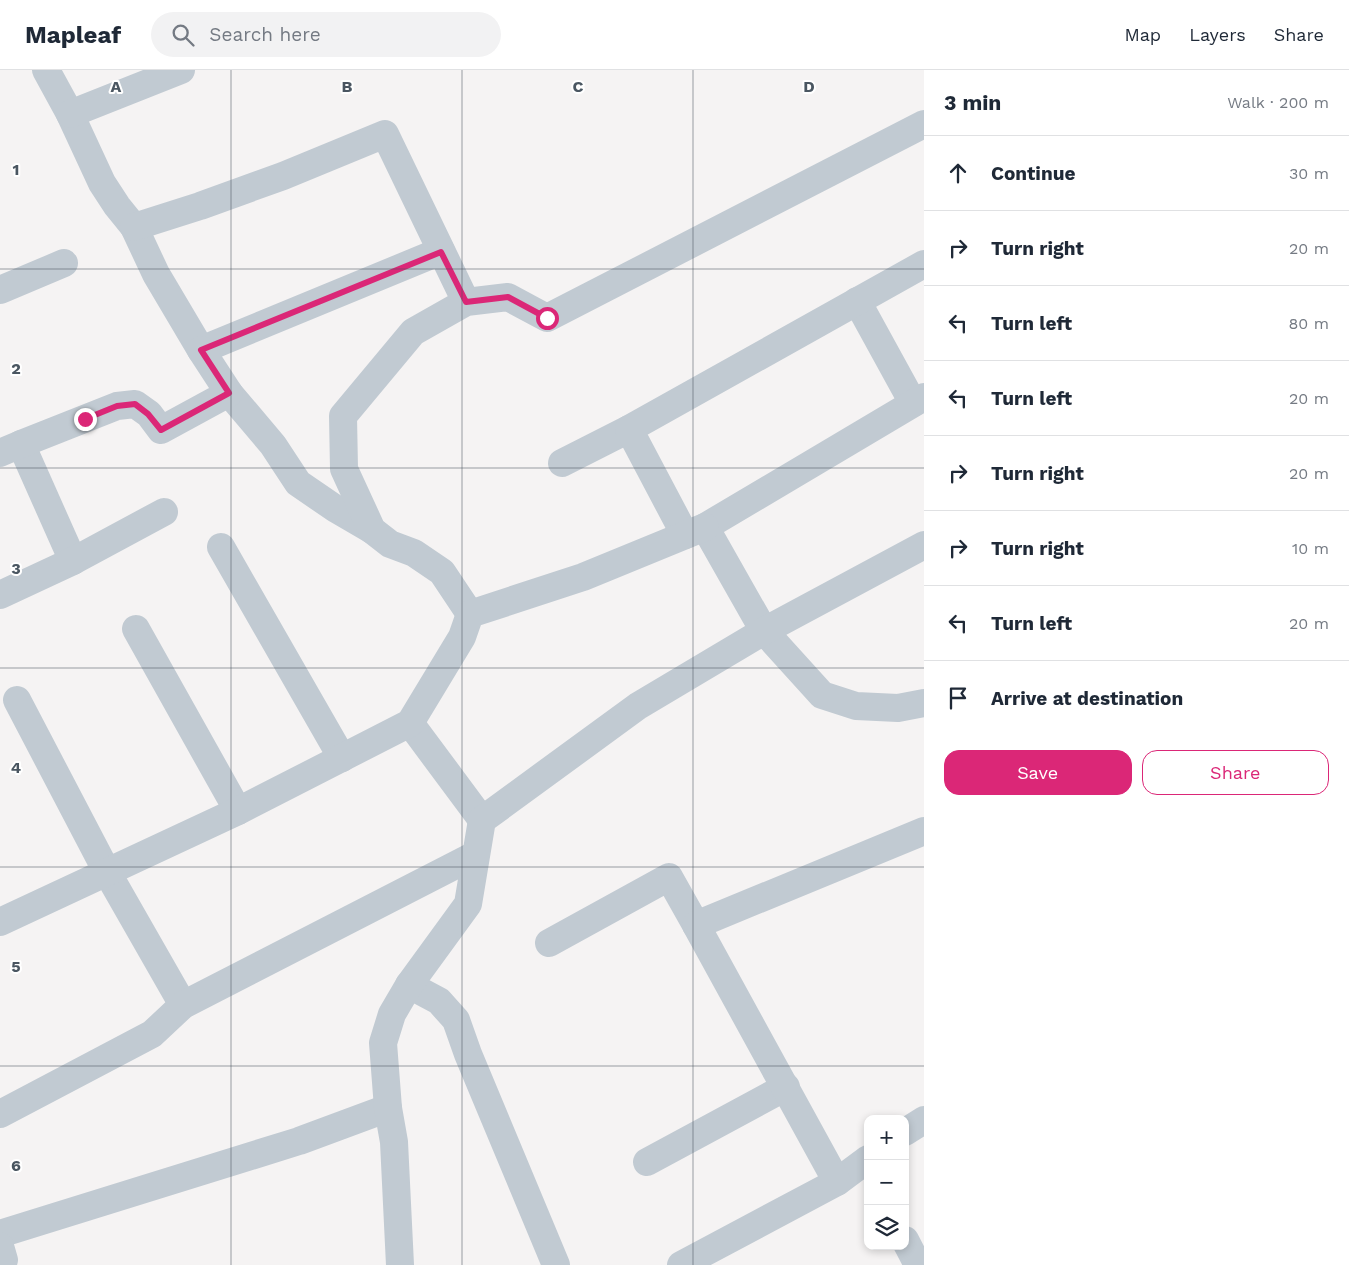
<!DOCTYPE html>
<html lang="en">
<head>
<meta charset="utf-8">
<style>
  :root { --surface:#fff; --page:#f2f2f3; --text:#1f2937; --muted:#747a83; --line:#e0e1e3; --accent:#db2777 }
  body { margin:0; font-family:"Work Sans",sans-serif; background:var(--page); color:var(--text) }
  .controls { position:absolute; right:15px; bottom:15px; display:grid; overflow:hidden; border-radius:10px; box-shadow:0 2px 8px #0003 }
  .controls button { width:45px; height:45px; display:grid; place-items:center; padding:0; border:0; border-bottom:1px solid var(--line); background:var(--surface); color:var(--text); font:25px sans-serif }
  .stop { position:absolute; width:15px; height:15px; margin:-11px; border:4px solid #db2777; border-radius:50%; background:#fff }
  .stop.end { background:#db2777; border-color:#fff; box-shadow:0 1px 5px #0008 }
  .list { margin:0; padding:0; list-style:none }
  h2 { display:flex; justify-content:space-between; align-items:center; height:65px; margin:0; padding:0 20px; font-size:21px }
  h2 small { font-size:16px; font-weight:400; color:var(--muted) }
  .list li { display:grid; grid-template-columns:32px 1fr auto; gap:15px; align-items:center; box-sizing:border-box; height:75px; padding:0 20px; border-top:1px solid var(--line) }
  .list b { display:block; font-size:19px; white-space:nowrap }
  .list em { font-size:16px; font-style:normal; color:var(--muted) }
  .actions { display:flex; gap:10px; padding:15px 20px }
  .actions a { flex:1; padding:11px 0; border:1px solid var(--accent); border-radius:15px; text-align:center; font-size:18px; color:var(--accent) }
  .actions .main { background:var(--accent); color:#fff }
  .icon { flex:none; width:28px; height:28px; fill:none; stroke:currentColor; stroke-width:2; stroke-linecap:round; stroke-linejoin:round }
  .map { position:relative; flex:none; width:924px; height:1195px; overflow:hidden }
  header { display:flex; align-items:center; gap:30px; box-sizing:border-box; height:70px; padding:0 25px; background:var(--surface); border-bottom:1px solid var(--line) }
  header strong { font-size:24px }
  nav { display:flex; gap:28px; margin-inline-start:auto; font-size:18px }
  .search { width:350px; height:45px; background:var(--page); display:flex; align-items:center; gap:12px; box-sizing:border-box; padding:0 18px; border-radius:28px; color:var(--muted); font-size:19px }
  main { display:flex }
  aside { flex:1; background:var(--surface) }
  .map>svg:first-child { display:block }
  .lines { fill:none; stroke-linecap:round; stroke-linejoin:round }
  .minor { stroke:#c1cad2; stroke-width:28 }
  .route { stroke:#db2777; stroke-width:6 }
  .grid { fill:none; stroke:#4a5661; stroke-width:1; stroke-opacity:0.55 }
  .grid-label { font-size:16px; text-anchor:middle; font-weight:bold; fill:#4a5661; stroke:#fff; stroke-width:4; stroke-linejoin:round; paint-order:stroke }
</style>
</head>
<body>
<header>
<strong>Mapleaf</strong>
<div class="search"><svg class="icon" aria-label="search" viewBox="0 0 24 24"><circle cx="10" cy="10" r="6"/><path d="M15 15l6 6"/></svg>Search here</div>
<nav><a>Map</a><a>Layers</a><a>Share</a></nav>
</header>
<main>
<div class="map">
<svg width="924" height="1195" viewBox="0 0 924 1195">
  <rect width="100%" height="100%" fill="#f5f3f3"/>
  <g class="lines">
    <g class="minor">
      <path d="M46 0 70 44 102 113 117 136 134 157 156 204 201 280 441 181"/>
      <path d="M70 44 181 0"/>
      <path d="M134 157 200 136 283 106 385 64 466 232"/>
      <path d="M0 220 64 193"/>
      <path d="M857 231 913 333"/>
      <path d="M229 323 273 375 298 413 336 439 372 460"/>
      <path d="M924 327 705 457 764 561 822 625 856 636 898 638 924 633"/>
      <path d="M21 374 73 491"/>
      <path d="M0 383 21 374 117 336 135 334 149 344 161 360 229 323 201 280"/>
      <path d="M562 393 629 359"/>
      <path d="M685 465 629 359 924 194"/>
      <path d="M221 477 342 688"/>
      <path d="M0 525 73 491 164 442"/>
      <path d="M470 544 442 502 414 483 390 474 372 460 344 399 343 346 413 262 466 232 508 227 547 248 924 54"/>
      <path d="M136 559 238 741"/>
      <path d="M17 630 107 802 183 935"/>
      <path d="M410 653 482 750"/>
      <path d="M0 852 238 741 410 653 462 567 470 544 583 507 705 457"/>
      <path d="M549 873 669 807 696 855"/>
      <path d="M409 915 439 931 456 950 468 984 556 1195"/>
      <path d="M0 1044 152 964 183 935 475 785"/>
      <path d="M905 1062 924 1050"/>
      <path d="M647 1092 786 1017"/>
      <path d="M837 1112 868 1089"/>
      <path d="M0 1164 299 1071 388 1038"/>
      <path d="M905 1170 918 1195"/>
      <path d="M0 1176 4 1190 0 1192"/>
      <path d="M400 1195 394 1072 388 1038 383 973 392 944 409 915 468 834 482 750 638 636 764 561 924 475"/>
      <path d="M681 1195 837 1112 696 855 924 761"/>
    </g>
  </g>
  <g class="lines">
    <path class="route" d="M85 349 117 336 135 334 148 344 161 360 229 323 201 280 441 182 466 232 508 227 547 248"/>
  </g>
  <path class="grid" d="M231 0V1195M462 0V1195M693 0V1195M0 199H924M0 398H924M0 598H924M0 797H924M0 996H924"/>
  <g class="grid-label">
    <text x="116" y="22">A</text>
    <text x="347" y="22">B</text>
    <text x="578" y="22">C</text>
    <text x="809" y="22">D</text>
    <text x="16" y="105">1</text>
    <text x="16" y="304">2</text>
    <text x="16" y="504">3</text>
    <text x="16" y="703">4</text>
    <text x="16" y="902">5</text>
    <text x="16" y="1101">6</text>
  </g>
</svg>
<div class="controls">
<button>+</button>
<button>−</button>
<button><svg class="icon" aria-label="layers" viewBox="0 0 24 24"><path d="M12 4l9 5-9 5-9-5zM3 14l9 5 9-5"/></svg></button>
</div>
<div class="stop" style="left:547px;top:248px"></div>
<div class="stop end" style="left:85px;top:349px"></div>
</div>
<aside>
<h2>3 min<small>Walk · 200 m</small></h2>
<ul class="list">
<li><svg class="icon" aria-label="ahead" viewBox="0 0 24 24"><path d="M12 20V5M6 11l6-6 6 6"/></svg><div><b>Continue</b></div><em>30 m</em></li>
<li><svg class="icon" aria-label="right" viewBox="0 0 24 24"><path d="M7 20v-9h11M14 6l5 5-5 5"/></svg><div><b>Turn right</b></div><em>20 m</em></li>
<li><svg class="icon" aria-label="left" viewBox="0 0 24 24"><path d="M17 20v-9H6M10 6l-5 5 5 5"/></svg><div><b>Turn left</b></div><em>80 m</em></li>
<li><svg class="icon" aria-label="left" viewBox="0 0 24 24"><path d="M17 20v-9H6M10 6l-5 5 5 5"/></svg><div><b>Turn left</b></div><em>20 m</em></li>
<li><svg class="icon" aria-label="right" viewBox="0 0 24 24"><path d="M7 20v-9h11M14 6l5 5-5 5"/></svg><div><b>Turn right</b></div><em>20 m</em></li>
<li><svg class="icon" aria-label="right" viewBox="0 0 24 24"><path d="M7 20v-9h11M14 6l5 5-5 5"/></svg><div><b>Turn right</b></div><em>10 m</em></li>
<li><svg class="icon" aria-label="left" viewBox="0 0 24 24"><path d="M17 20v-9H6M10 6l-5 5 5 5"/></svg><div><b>Turn left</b></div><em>20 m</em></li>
<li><svg class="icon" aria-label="arrive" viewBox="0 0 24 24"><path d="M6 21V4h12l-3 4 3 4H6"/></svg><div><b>Arrive at destination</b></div></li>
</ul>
<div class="actions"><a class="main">Save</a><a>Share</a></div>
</aside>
</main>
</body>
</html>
